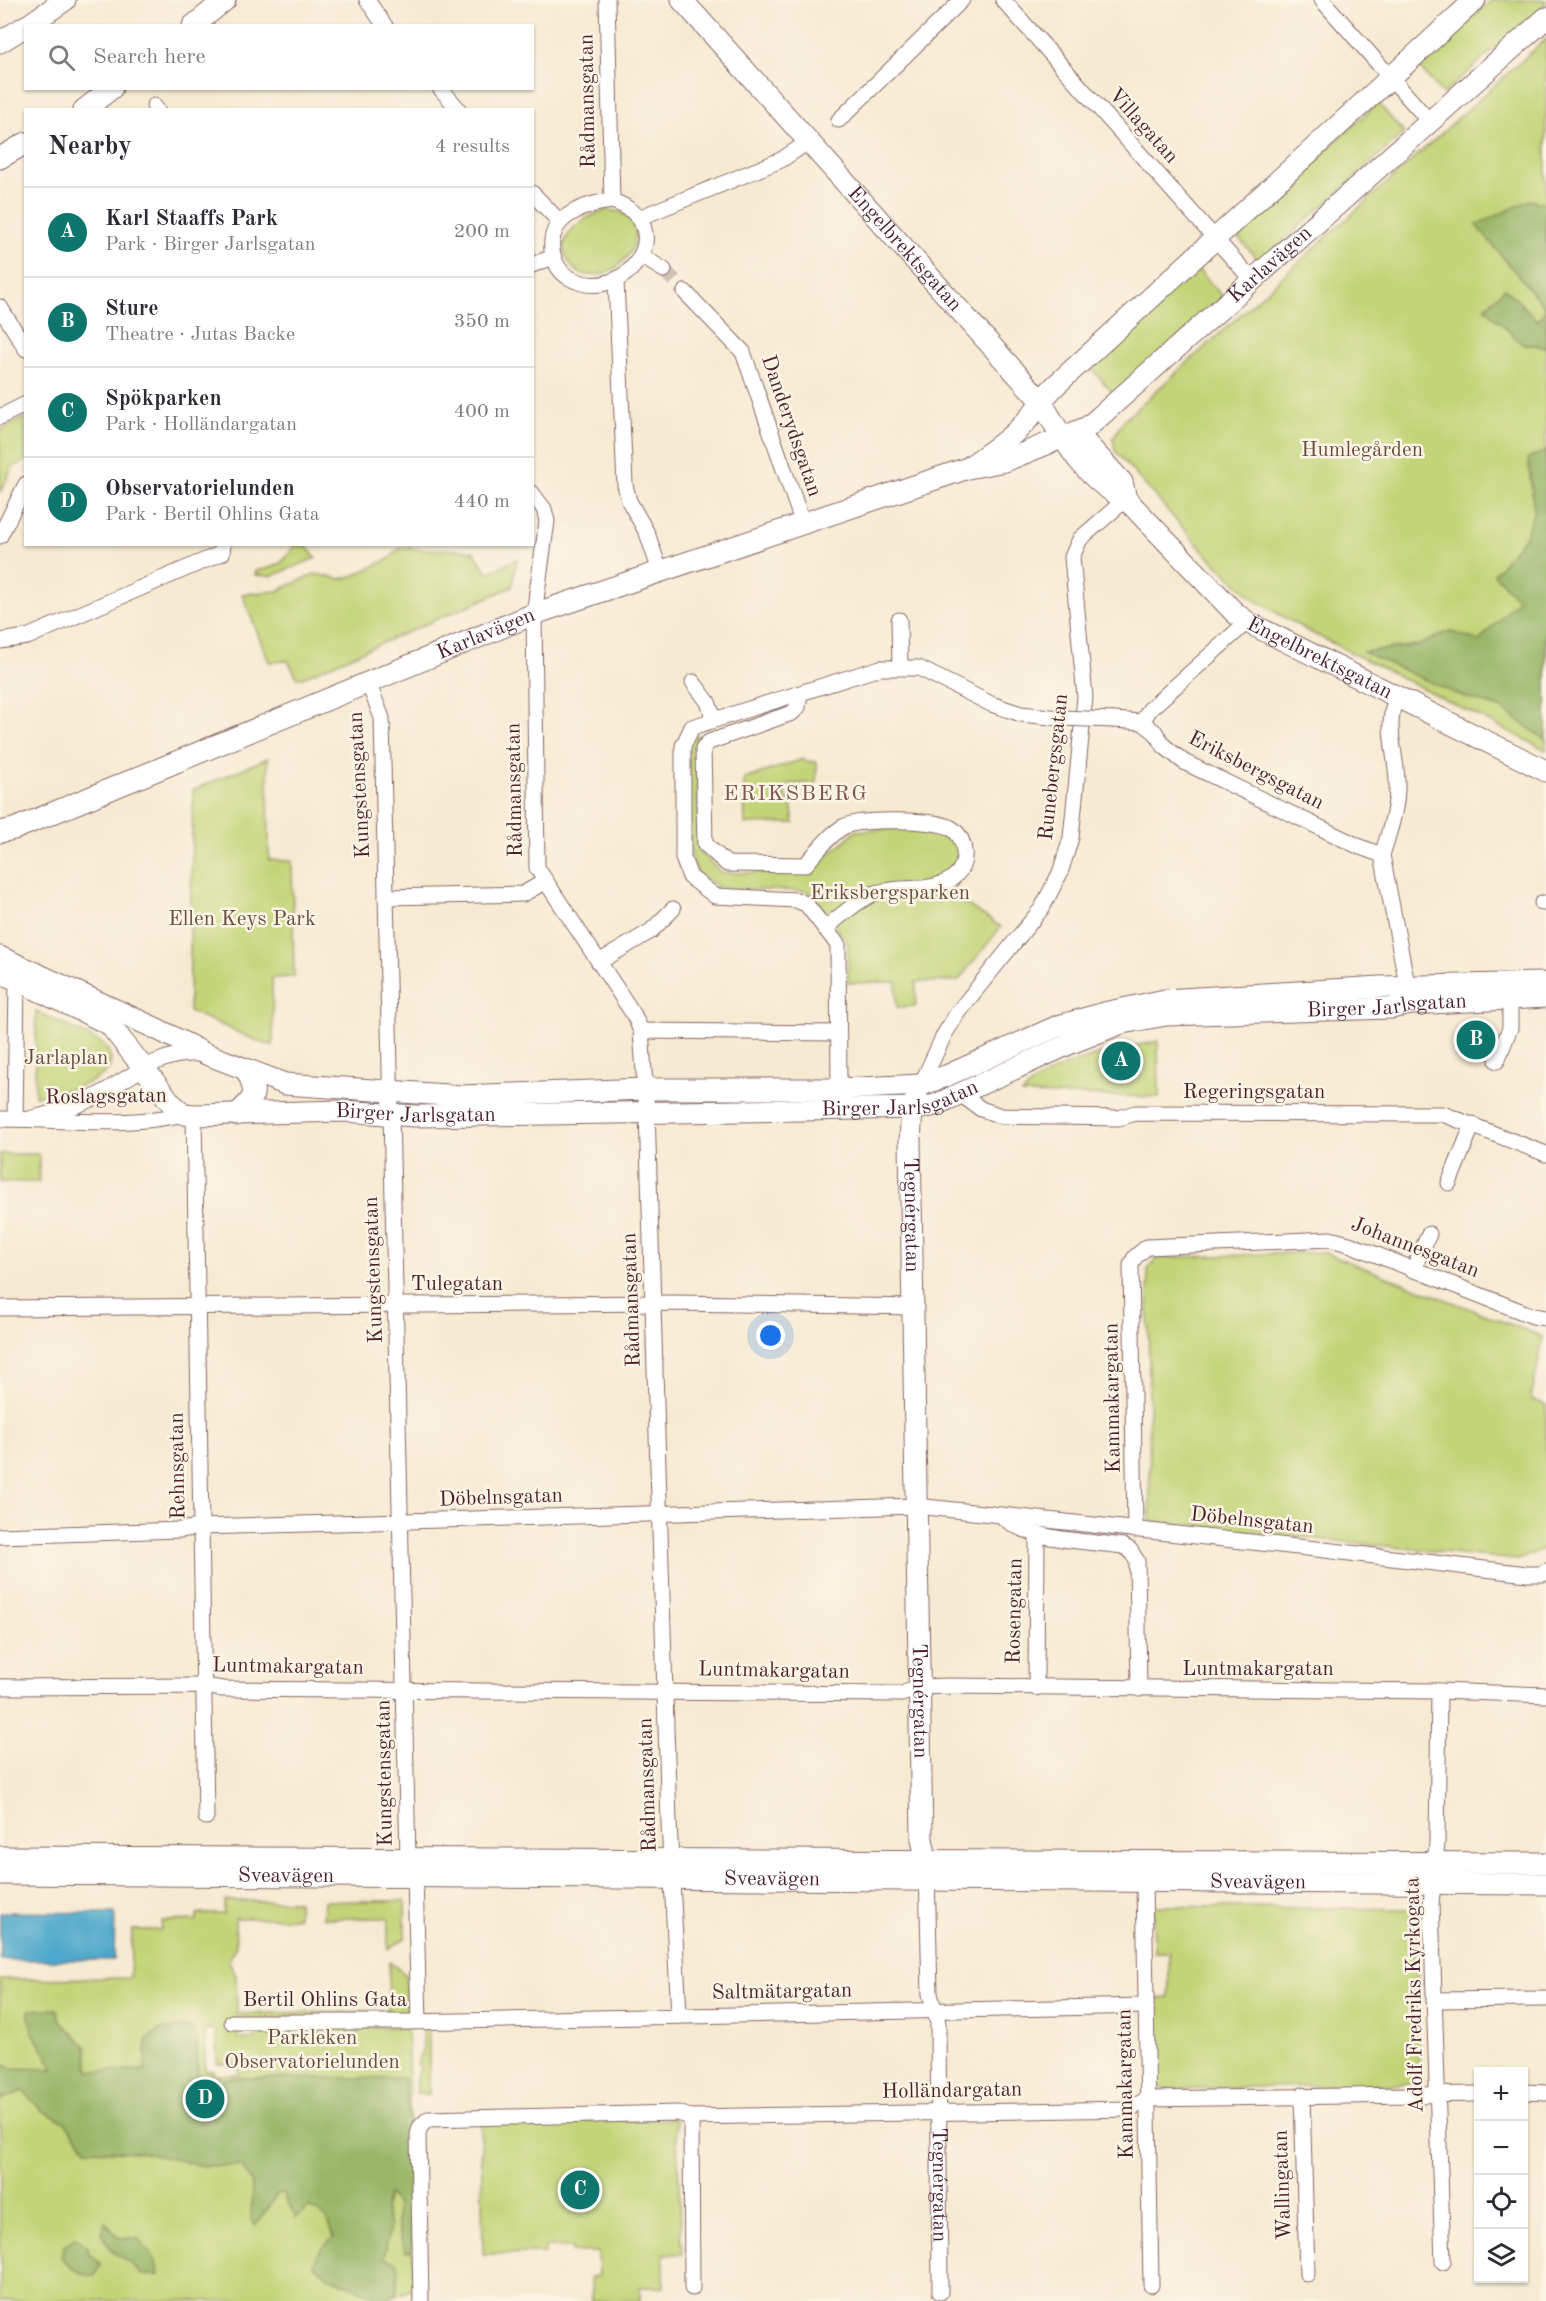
<!DOCTYPE html>
<html lang="en">
<head>
<meta charset="utf-8">
<style>
  :root { --surface:#fff; --page:#f7f7f7; --text:#2b2b33; --muted:#7c7c81; --line:#e1e1e2; --accent:#0f766e }
  body { margin:0; font-family:"Old Standard TT",serif; background:var(--page); color:var(--text) }
  .controls { position:absolute; right:18px; bottom:18px; display:grid; overflow:hidden; border-radius:0px; box-shadow:0 2px 4px #0004 }
  .controls button { width:54px; height:54px; display:grid; place-items:center; padding:0; border:0; border-bottom:2px solid var(--line); background:var(--surface); color:var(--text); font:30px sans-serif }
  .you { position:absolute; left:771px; top:1336px; width:21px; height:21px; margin:-15px; border:4px solid #fff; border-radius:50%; background:#1a73e8; box-shadow:0 0 0 9px #1a73e833 }
  .badge { display:grid; place-items:center; width:39px; height:39px; border-radius:50%; background:var(--accent); color:#fff; font-size:20px; font-weight:700 }
  .pin { position:absolute; translate:-50% -50%; border:3px solid #fff; box-shadow:0 2px 6px #0006 }
  .list { margin:0; padding:0; list-style:none }
  h2 { display:flex; justify-content:space-between; align-items:center; height:78px; margin:0; padding:0 24px; font-size:26px }
  h2 small { font-size:20px; font-weight:400; color:var(--muted) }
  .list li { display:grid; grid-template-columns:39px 1fr auto; gap:18px; align-items:center; box-sizing:border-box; height:90px; padding:0 24px; border-top:2px solid var(--line) }
  .list b { display:block; font-size:22px; white-space:nowrap }
  .list p { margin:0; font-size:20px; white-space:nowrap; color:var(--muted) }
  .list em { font-size:20px; font-style:normal; color:var(--muted) }
  .icon { flex:none; width:33px; height:33px; fill:none; stroke:currentColor; stroke-width:2; stroke-linecap:round; stroke-linejoin:round }
  .map { position:relative; flex:none; width:1546px; height:2301px; overflow:hidden }
  .search { position:absolute; background:var(--surface); box-shadow:0 2px 4px #0004; left:24px; top:24px; width:510px; height:66px; display:flex; align-items:center; gap:15px; box-sizing:border-box; padding:0 21px; border-radius:0px; color:var(--muted); font-size:22px }
  .panel { position:absolute; background:var(--surface); box-shadow:0 2px 4px #0004; left:24px; top:108px; width:510px; height:438px; border-radius:0px }
  .map>svg:first-child { display:block }
  .green { fill:#c2d477; stroke:#867a51; stroke-width:1.5; fill-rule:evenodd }
  .forest { fill:#99b668; stroke:#726a4a; stroke-width:1.5 }
  .water { fill:#4da8cb; stroke:#4c647b; stroke-width:1.5 }
  .lines { fill:none; stroke-linecap:round; stroke-linejoin:round }
  .stream { stroke:#4da8cb; stroke-width:4.5 }
  .street-tunnel { stroke:#d4c1b1; stroke-width:15; stroke-dasharray:15 8; stroke-linecap:butt }
  .street-casing { stroke:#866665; stroke-width:17 }
  .secondary-casing { stroke:#866665; stroke-width:23 }
  .street { stroke:#fff; stroke-width:15 }
  .secondary { stroke:#fff; stroke-width:21 }
  .street-bridge-casing { stroke:#866665; stroke-width:17; stroke-linecap:butt }
  .street-bridge { stroke:#fff; stroke-width:15 }
  .labels { text-anchor:middle; dominant-baseline:central; stroke-width:5; stroke-linejoin:round; paint-order:stroke }
  .street-label { font-size:21px; fill:#4a1f2b; stroke:#fcf5e5 }
  .park-label { font-size:21px; fill:#684c3e; stroke:#fcf5e5 }
  .neighbourhood-label { font-size:22px; letter-spacing:1.5px; fill:#7f5551; stroke:#fcf5e5 }
</style>
</head>
<body>
<div class="map">
<svg width="1546" height="2301" viewBox="0 0 1546 2301">
  <rect width="100%" height="100%" fill="#fcf5e5"/>
  <filter id="ink" filterUnits="userSpaceOnUse"><feTurbulence type="fractalNoise" baseFrequency=".0167" numOctaves="2"/><feDisplacementMap in="SourceGraphic" scale="12" xChannelSelector="R" yChannelSelector="G"/><feConvolveMatrix kernelMatrix="1 2 1 2 8 2 1 2 1" color-interpolation-filters="sRGB"/></filter>
  <filter id="wash" filterUnits="userSpaceOnUse"><feTurbulence type="fractalNoise" baseFrequency=".008" numOctaves="4" result="noise"/><feDisplacementMap in="SourceGraphic" scale="24" xChannelSelector="R" yChannelSelector="G"/><feGaussianBlur stdDeviation="1.35" result="paint"/><feColorMatrix in="noise" values="0 0 0 0 0 0 0 0 0 0 0 0 0 0 0 0 0 1.4 0 .05"/><feComposite in="paint" operator="in"/></filter>
  <g filter="url(#wash)">
    <rect width="100%" height="100%" fill="#f6ead2"/>
    <g class="green">
      <path d="M1492 0H1546V3L1443 94 1418 66Z"/>
      <path d="M1546 39V750L1308 631 1256 601 1205 553 1115 451 1113 439 1123 421Z"/>
      <path d="M1378 103 1404 133 1260 262 1234 233Z"/>
      <path d="M607 210C660 213 631 278 589 275 580 275 574 270 570 264 550 237 585 216 607 210Z"/>
      <path d="M1195 266 1223 297 1115 395 1087 364Z"/>
      <path d="M25 417V461L13 467 0 493V430Z"/>
      <path d="M295 545H305L316 558 272 576 255 575 256 571C278 566 282 566 295 545Z"/>
      <path d="M407 548C431 552 451 547 473 551L488 573 517 559 512 587 303 677H297L288 661 269 662 242 594 277 591 315 574 341 579 353 576 389 559 399 549Z"/>
      <path d="M697 735 699 852 722 873 810 872 855 831C884 830 987 813 950 873L961 901 1001 927 958 981 916 982V1006L897 1007 896 982 848 983V943L809 891 724 889 699 876 691 857 687 745Z"/>
      <path d="M268 758 269 860 292 861 294 977 272 978 273 1045 262 1043 189 1011 193 790Z"/>
      <path d="M803 759 805 761 817 762 816 783 788 784 784 793 791 804 794 823 745 824 744 779Z"/>
      <path d="M36 1011 102 1043C137 1080 58 1092 35 1096Z"/>
      <path d="M1158 1041 1159 1097 1022 1094C1048 1063 1119 1049 1158 1041Z"/>
      <rect x="0" y="1154" width="39" height="28"/>
      <path d="M1323 1252 1543 1337 1531 1399 1546 1405V1544L1543 1549 1518 1560 1150 1521 1148 1269 1158 1258Z"/>
      <path d="M224 1901H298V1918H235L236 1945 229 1961 236 1976 237 2014 388 2011 389 1962 406 1975 407 2013 403 2016 238 2029V2039H255V2028L407 2027 414 2289 391 2297 392 2301H0V1979L130 1978 132 1930H161L162 1921 197 1920V1914H224ZM205 2030 216 2031 217 2064H238L239 2075H214L213 2071H205Z"/>
      <path d="M324 1901H405V1938L388 1949V1918H323Z"/>
      <path d="M1153 1906 1416 1909 1419 2084 1156 2089 1155 1999 1169 1998V1952H1154Z"/>
      <path d="M424 2028H429V2094H417V2074L421 2069 417 2064 422 2052Z"/>
      <path d="M676 2119 682 2254H664V2287H640V2301H592L591 2277 599 2276 598 2252H572L571 2247H545V2253L483 2254 481 2122Z"/>
    </g>
    <g class="forest">
      <path d="M1530 200 1546 204V347L1521 343 1485 308 1505 288 1538 321 1546 309 1476 225Z"/>
      <path d="M1546 451V740L1500 708 1459 695 1363 652 1419 645 1449 631 1479 641 1518 600 1494 574 1525 537 1534 511 1528 458Z"/>
      <path d="M57 2009 60 2020 86 2046 89 2071 145 2070 146 2041 159 2030 188 2027 197 2034 198 2082 233 2078H404L410 2126 412 2251H406C398 2236 396 2220 397 2204L388 2195 385 2207 390 2227 384 2258 396 2262 399 2271 396 2294 385 2300 328 2277 314 2264 322 2247 334 2238C330 2220 324 2213 308 2207L296 2218 283 2193 277 2194 256 2225 251 2220 252 2184 242 2166H204L140 2152 87 2150 65 2122 41 2110 23 2091 0 2100V2064L13 2068 53 2069C45 2047 27 2035 29 2010Z"/>
      <path d="M105 2222 119 2238H137L154 2257 159 2275H142C125 2254 113 2261 101 2232Z"/>
      <path d="M75 2238 88 2246 89 2253 101 2264 95 2276C82 2276 70 2267 61 2257L64 2246Z"/>
    </g>
    <path class="water" d="M0 1912 115 1913 114 1960H0Z"/>
    <g class="lines">
      <path class="stream" d="M0 2031V2032"/>
    </g>
  </g>
  <g filter="url(#ink)">
    <g class="lines">
      <path class="street-tunnel" d="M664 270 685 292"/>
      <defs>
        <g id="street">
          <path d="M367 0 385 26"/>
          <path d="M607 0 612 201"/>
          <path d="M1003 0 1252 280"/>
          <path d="M1322 0 1430 122"/>
          <path d="M440 88 459 110"/>
          <path d="M154 106 157 110"/>
          <path d="M839 120 962 0"/>
          <path d="M532 193 560 222"/>
          <path d="M612 201C685 225 623 310 568 277 558 271 554 261 552 250 548 216 585 204 612 201Z"/>
          <path d="M641 217 781 160 808 142"/>
          <path d="M641 256 664 270"/>
          <path d="M532 265 553 257"/>
          <path d="M616 281 625 485 629 501 647 533 660 571"/>
          <path d="M685 292 743 352 803 524"/>
          <path d="M0 307 26 349"/>
          <path d="M0 417 26 404"/>
          <path d="M532 493 544 509 547 521 534 614 537 868 634 1015 641 1031 647 1111 669 1823 679 2015"/>
          <path d="M0 536 26 484"/>
          <path d="M899 620 900 667"/>
          <path d="M0 641 27 637 222 553 223 544"/>
          <path d="M368 682 382 718 408 1859"/>
          <path d="M693 682 708 702 714 719"/>
          <path d="M800 694 798 707 792 713 709 742 703 748 705 844 727 864 805 865C816 853 829 835 843 827 858 818 937 819 951 828 959 833 963 841 964 851 965 861 963 868 956 875 937 895 898 884 873 894 856 902 840 916 825 929"/>
          <path d="M1114 720 1142 722 1155 732 1164 746 1184 762 1360 847 1382 855 1409 995"/>
          <path d="M1142 722 1150 709 1247 622"/>
          <path d="M1382 855C1390 830 1398 806 1397 781 1396 752 1384 723 1397 697"/>
          <path d="M386 897 523 894 544 882"/>
          <path d="M1542 903H1546"/>
          <path d="M599 962 651 931 673 909"/>
          <path d="M641 1031 838 1033"/>
          <path d="M1497 1061 1510 1028V999"/>
          <path d="M921 1085 944 1035 958 1012 1042 908 1060 873 1071 838 1085 697 1072 557 1080 539 1126 499"/>
          <path d="M839 1089 838 945 806 904 796 900 715 896 690 877 683 858V746L692 727 880 668H919L991 704 1021 714 1060 718"/>
          <path d="M960 1094 981 1109 1001 1116 1119 1118 1135 1113 1443 1114 1546 1154"/>
          <path d="M194 1115 206 1817"/>
          <path d="M0 1119C62 1119 124 1128 184 1114"/>
          <path d="M15 1119 17 980"/>
          <path d="M29 1119C52 1113 74 1108 95 1097 129 1079 158 1051 200 1054"/>
          <path d="M1449 1183 1473 1124"/>
          <path d="M1413 1270 1429 1234"/>
          <path d="M0 1308 673 1303 915 1307"/>
          <path d="M1004 1518C1031 1541 1088 1541 1123 1546L1130 1550 1137 1561 1139 1689"/>
          <path d="M1135 1530 1131 1265 1135 1257 1147 1247 1330 1239 1349 1244 1533 1316 1546 1318"/>
          <path d="M0 1536 180 1530 200 1527 917 1506 1316 1549 1527 1574H1543L1546 1571"/>
          <path d="M0 1687 203 1686 223 1689 902 1694 919 1687 948 1686 1439 1691 1546 1695"/>
          <path d="M1036 1688 1037 1534"/>
          <path d="M1439 1691 1437 1843 1431 1904 1443 2262"/>
          <path id="s1" d="M927 1871 930 1994 938 2023 940 2292"/>
          <path d="M415 1877 419 2021"/>
          <path d="M1144 1883 1151 2285"/>
          <path d="M1434 2000 1546 1999"/>
          <path d="M232 2022H409L1145 2006"/>
          <path d="M1524 2092 1546 2093"/>
          <path d="M1302 2095 1307 2274"/>
          <path d="M691 2117 692 2288"/>
          <path d="M421 2301 418 2134 420 2127 428 2119 678 2113 691 2117 1130 2109 1147 2099 1478 2094"/>
        </g>
        <g id="secondary">
          <path id="s2" d="M682 0 1040 400C1062 437 1085 481 1126 499L1235 613 1247 622 1546 771"/>
          <path d="M27 26 65 0"/>
          <path d="M193 26 225 0"/>
          <path d="M0 42 26 26"/>
          <path d="M84 110 112 88"/>
          <path d="M0 158 26 143"/>
          <path d="M1076 432 1122 482 1126 499"/>
          <path d="M972 465C992 451 1013 437 1030 417 1039 406 1045 395 1056 385L1475 0"/>
          <path id="s3" d="M0 832 14 829 534 614 968 468 1005 461 1088 427 1546 18"/>
          <path d="M0 957 155 1028 206 1054 285 1084 461 1096 645 1089H839L921 1085 946 1076 1058 1026 1104 1013 1165 1000 1381 987 1542 983"/>
          <path id="s4" d="M0 972 109 1024 172 1104 184 1114 194 1115 343 1111 415 1116 922 1108 935 1105 1071 1043 1122 1023 1166 1015 1391 1008 1411 1004 1546 997"/>
          <path id="s5" d="M917 1096 912 1109 910 1141 922 1839 926 1859"/>
          <path d="M236 1115C255 1098 258 1095 247 1071"/>
          <path d="M0 1857 1546 1863"/>
          <path id="s6" d="M0 1874 1546 1884"/>
        </g>
      </defs>
      <use href="#street" class="street-casing"/>
      <use href="#secondary" class="secondary-casing"/>
      <use href="#street" class="street"/>
      <use href="#secondary" class="secondary"/>
      <defs>
        <path id="street-bridge" d="M1060 718 1114 720"/>
      </defs>
      <use href="#street-bridge" class="street-bridge-casing"/>
      <use href="#street-bridge" class="street-bridge"/>
    </g>
  </g>
  <g class="labels">
    <g class="street-label">
      <text transform="translate(588 101) rotate(-91)">Rådmansgatan</text>
      <text transform="translate(1143 126) rotate(48)">Villagatan</text>
      <text stroke="none"><textPath href="#s2" startOffset="334">Engelbrektsgatan</textPath></text>
      <text stroke="none"><textPath href="#s3" startOffset="1406">Karlavägen</textPath></text>
      <text transform="translate(791 426) rotate(71)">Danderydsgatan</text>
      <text stroke="none"><textPath href="#s3" startOffset="525">Karlavägen</textPath></text>
      <text stroke="none"><textPath href="#s2" startOffset="924">Engelbrektsgatan</textPath></text>
      <text transform="translate(1054 767) rotate(-84)">Runebergsgatan</text>
      <text transform="translate(1256 771) rotate(27)">Eriksbergsgatan</text>
      <text transform="translate(360 785) rotate(-93)">Kungstensgatan</text>
      <text transform="translate(515 790) rotate(-91)">Rådmansgatan</text>
      <text stroke="none"><textPath href="#s4" startOffset="1460">Birger Jarlsgatan</textPath></text>
      <text x="1254" y="1092">Regeringsgatan</text>
      <text stroke="none"><textPath href="#s4" startOffset="956">Birger Jarlsgatan</textPath></text>
      <text transform="translate(106 1097) rotate(-1)">Roslagsgatan</text>
      <text stroke="none"><textPath href="#s4" startOffset="470">Birger Jarlsgatan</textPath></text>
      <text stroke="none"><textPath href="#s5" startOffset="120">Tegnérgatan</textPath></text>
      <text transform="translate(1415 1248) rotate(21)">Johannesgatan</text>
      <text transform="translate(374 1270) rotate(-92)">Kungstensgatan</text>
      <text x="457" y="1284">Tulegatan</text>
      <text transform="translate(632 1300) rotate(-92)">Rådmansgatan</text>
      <text transform="translate(1113 1398) rotate(-91)">Kammakargatan</text>
      <text transform="translate(178 1466) rotate(-91)">Rehnsgatan</text>
      <text transform="translate(501 1498) rotate(-2)">Döbelnsgatan</text>
      <text transform="translate(1252 1521) rotate(6)">Döbelnsgatan</text>
      <text transform="translate(1015 1611) rotate(-89)">Rosengatan</text>
      <text transform="translate(288 1667) rotate(1)">Luntmakargatan</text>
      <text x="1258" y="1669">Luntmakargatan</text>
      <text transform="translate(774 1671) rotate(1)">Luntmakargatan</text>
      <text stroke="none"><textPath href="#s5" startOffset="606">Tegnérgatan</textPath></text>
      <text transform="translate(385 1773) rotate(-91)">Kungstensgatan</text>
      <text transform="translate(648 1785) rotate(-92)">Rådmansgatan</text>
      <text stroke="none"><textPath href="#s6" startOffset="286">Sveavägen</textPath></text>
      <text stroke="none"><textPath href="#s6" startOffset="772">Sveavägen</textPath></text>
      <text stroke="none"><textPath href="#s6" startOffset="1258">Sveavägen</textPath></text>
      <text transform="translate(782 1992) rotate(-1)">Saltmätargatan</text>
      <text transform="translate(1415 1995) rotate(-91)">Adolf Fredriks Kyrkogata</text>
      <text x="325" y="2000">Bertil Ohlins Gata</text>
      <text transform="translate(1126 2084) rotate(-91)">Kammakargatan</text>
      <text transform="translate(952 2091) rotate(-1)">Holländargatan</text>
      <text stroke="none"><textPath href="#s1" startOffset="315">Tegnérgatan</textPath></text>
      <text transform="translate(1283 2185) rotate(-92)">Wallingatan</text>
    </g>
    <g class="park-label">
      <text x="1362" y="450">Humlegården</text>
      <text x="890" y="893">Eriksbergsparken</text>
      <text x="242" y="919">Ellen Keys Park</text>
      <text x="66" y="1058">Jarlaplan</text>
      <text x="312" y="2038">Parkleken<tspan x="312" dy="24">Observatorielunden</tspan></text>
    </g>
    <g class="neighbourhood-label">
      <text x="796" y="794">ERIKSBERG</text>
    </g>
  </g>
</svg>
<div class="controls">
<button>+</button>
<button>−</button>
<button><svg class="icon" aria-label="locate" viewBox="0 0 24 24"><circle cx="12" cy="12" r="6"/><path d="M12 2v4M12 18v4M2 12h4M18 12h4"/></svg></button>
<button><svg class="icon" aria-label="layers" viewBox="0 0 24 24"><path d="M12 4l9 5-9 5-9-5zM3 14l9 5 9-5"/></svg></button>
</div>
<div class="you"></div>
<div class="pin badge" style="left:1121px;top:1061px">A</div>
<div class="pin badge" style="left:1476px;top:1040px">B</div>
<div class="pin badge" style="left:580px;top:2190px">C</div>
<div class="pin badge" style="left:205px;top:2099px">D</div>
<div class="search"><svg class="icon" aria-label="search" viewBox="0 0 24 24"><circle cx="10" cy="10" r="6"/><path d="M15 15l6 6"/></svg>Search here</div>
<section class="panel">
<h2>Nearby<small>4 results</small></h2>
<ul class="list">
<li><span class="badge">A</span><div><b>Karl Staaffs Park</b><p>Park · Birger Jarlsgatan</p></div><em>200 m</em></li>
<li><span class="badge">B</span><div><b>Sture</b><p>Theatre · Jutas Backe</p></div><em>350 m</em></li>
<li><span class="badge">C</span><div><b>Spökparken</b><p>Park · Holländargatan</p></div><em>400 m</em></li>
<li><span class="badge">D</span><div><b>Observatorielunden</b><p>Park · Bertil Ohlins Gata</p></div><em>440 m</em></li>
</ul>
</section>
</div>
</body>
</html>
